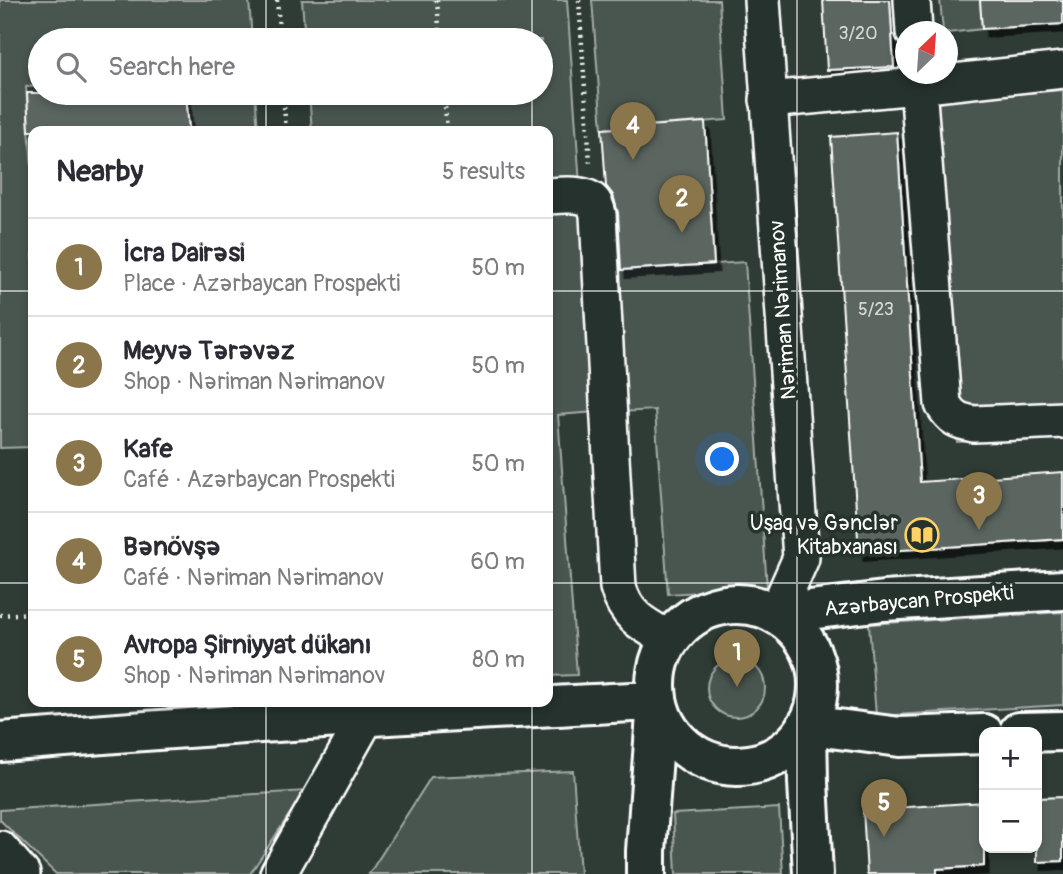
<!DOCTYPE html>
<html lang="en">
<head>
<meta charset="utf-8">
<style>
  :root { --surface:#fff; --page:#f2f2f3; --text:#2b2b33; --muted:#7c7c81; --line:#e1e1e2; --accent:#8a764a }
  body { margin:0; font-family:Pangolin,sans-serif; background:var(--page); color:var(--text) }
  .controls { position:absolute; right:21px; bottom:21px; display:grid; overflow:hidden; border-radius:14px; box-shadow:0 4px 10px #0003 }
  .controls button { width:63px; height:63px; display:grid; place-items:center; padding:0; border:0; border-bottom:2px solid var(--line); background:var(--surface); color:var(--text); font:35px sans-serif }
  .compass { position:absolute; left:895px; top:21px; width:63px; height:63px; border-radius:50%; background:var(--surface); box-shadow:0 4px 10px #0003; rotate:25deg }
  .you { position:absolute; left:723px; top:460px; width:24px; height:24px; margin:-18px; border:5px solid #fff; border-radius:50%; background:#1a73e8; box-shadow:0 0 0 10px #1a73e833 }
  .badge { display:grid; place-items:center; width:46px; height:46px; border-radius:50%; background:var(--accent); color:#fff; font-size:23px; font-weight:700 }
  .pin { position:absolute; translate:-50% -58px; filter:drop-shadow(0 2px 4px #0008) }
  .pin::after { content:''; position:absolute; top:37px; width:24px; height:21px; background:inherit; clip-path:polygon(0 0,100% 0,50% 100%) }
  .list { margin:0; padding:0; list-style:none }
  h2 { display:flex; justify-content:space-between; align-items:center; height:91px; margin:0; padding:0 28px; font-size:30px }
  h2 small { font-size:23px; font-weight:400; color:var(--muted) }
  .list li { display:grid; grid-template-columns:46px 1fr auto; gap:21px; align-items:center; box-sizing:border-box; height:98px; padding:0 28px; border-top:2px solid var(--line) }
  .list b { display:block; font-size:26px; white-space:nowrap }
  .list p { margin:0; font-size:23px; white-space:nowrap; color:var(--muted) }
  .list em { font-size:23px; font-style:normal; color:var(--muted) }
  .icon { flex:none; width:38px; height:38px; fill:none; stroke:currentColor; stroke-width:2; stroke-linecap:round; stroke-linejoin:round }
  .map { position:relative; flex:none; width:1063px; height:874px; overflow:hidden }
  .search { position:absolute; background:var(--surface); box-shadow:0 4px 10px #0003; left:28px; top:28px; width:525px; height:77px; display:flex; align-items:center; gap:18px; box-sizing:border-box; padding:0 24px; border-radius:38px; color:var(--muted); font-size:26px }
  .panel { position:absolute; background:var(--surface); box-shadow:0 4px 10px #0003; left:28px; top:126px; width:525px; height:581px; border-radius:14px }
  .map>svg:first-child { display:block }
  .green { fill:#4a544f; stroke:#a4aaa7; stroke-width:2 }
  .building { fill:#5b6661; stroke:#fff; stroke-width:2; filter:url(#shadow) }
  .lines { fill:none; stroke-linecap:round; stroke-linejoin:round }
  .minor-casing { stroke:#fff; stroke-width:40 }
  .major-casing { stroke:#fff; stroke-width:44 }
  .path { stroke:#fff; stroke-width:4.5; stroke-dasharray:2 5; stroke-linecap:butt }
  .minor { stroke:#26332d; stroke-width:35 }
  .major { stroke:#26332d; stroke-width:38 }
  .grid { fill:none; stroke:#fff; stroke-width:2; stroke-opacity:0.55 }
  .labels { text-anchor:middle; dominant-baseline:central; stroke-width:7; stroke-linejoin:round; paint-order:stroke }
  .number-label { font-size:18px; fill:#d6d9d8 }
  .street-label { font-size:21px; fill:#fff; stroke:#26332d }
  .poi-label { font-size:21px; fill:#fff; stroke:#26332d; text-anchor:end }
</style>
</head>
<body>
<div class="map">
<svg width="1063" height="874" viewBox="0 0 1063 874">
  <defs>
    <filter id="shadow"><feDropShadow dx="4.5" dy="8" stdDeviation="0" flood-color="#0009"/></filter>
  </defs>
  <rect width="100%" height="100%" fill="#2f3b35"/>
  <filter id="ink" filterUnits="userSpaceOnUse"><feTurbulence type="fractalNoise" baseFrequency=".0143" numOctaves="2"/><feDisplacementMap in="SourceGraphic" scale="14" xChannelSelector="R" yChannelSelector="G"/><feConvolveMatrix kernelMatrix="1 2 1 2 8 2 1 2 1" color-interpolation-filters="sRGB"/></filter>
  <g filter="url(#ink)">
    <g class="green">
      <path d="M0 0H249L252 40H40V86L26 87 33 182V447L0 448Z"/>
      <path d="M302 0H567L596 412 558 415 577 675 548 676V131H312L309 93H541V40H305Z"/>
      <path d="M592 0H719L727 120 602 129Z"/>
      <path d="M940 0H980L982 29 948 33V32L943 31Z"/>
      <path d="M1063 90V435L957 442 931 100Z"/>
      <path d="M186 93H255L258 131H189Z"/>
      <path d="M745 262 767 588 668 594 655 410 620 412 610 271Z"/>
      <path d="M1063 612V705L876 716 869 624Z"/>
      <circle cx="736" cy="688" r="29"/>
      <path d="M573 771 580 874H369L431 777Z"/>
      <path d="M305 791 250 874H56L0 820V810Z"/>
      <path d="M779 808 783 874H676L673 814Z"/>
    </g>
    <g class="building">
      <path d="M823 0H890L894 67 827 70Z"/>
      <path d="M980 0H1063V24L982 29Z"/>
      <path d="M27 93H186L189 131H29Z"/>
      <path d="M705 122 714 264 621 270 618 213 613 195 606 186 602 129Z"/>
      <path d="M897 132 920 482 1063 472V539L859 553 831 137Z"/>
      <path d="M1063 797V861L1037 862V798Z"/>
      <path d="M984 802V866L937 869V874H867L863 810Z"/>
    </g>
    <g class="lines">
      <defs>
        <g id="minor">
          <path d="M762 0 801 558 776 614"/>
          <path d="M912 0 914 32"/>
          <path d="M917 74 943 404C952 419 958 421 974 424L1063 420"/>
          <path d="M768 100 917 86 1063 70"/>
          <path d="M548 196C560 195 587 192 594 203 595 204 598 213 598 215L618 587C626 617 644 625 669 639"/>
          <path d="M0 849 22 874"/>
          <path d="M278 874 367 716"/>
        </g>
        <g id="major">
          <circle cx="737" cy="685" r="81"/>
          <path d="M776 614 884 601 1063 590"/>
          <path d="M1019 732 1063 731"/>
          <path d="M0 742C164 729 328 718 493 709 547 707 602 703 657 701L646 851V874"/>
          <path d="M813 874 808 782 807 725 900 737 984 734"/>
        </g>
      </defs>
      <use href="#minor" class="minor-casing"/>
      <use href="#major" class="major-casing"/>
      <g class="path">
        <path d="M277 0 280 40"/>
        <path d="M437 0 440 40"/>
        <path d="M579 0 590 163"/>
        <path d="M283 93 286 131"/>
        <path d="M444 93 447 131"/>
        <path d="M0 615 33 613"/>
      </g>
      <use href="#minor" class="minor"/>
      <use href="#major" class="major"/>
    </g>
  </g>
  <path class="grid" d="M266 0V40M532 0V40M797 0V874M266 93V131M532 93V131M0 291H33M548 291H1063M0 583H33M548 583H1063M266 702V874M532 702V874"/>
  <defs>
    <symbol id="library-ring" viewBox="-11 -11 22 22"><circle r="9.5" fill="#26332d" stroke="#ffd166" stroke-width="1.5"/><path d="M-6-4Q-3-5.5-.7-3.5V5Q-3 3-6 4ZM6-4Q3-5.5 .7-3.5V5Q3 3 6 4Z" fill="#ffd166"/></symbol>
  </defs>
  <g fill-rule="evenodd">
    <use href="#library-ring" x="903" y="516" width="38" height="38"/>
  </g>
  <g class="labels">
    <g class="number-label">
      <text x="858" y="33">3/20</text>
      <text x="876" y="309">5/23</text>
    </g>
    <g class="street-label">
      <text transform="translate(783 310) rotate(-94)">Nəriman Nərimanov</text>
      <text transform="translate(919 601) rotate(-5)">Azərbaycan Prospekti</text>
    </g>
    <g class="poi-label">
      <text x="898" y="523">Uşaq və Gənclər<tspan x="898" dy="24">Kitabxanası</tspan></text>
    </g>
  </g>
</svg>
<div class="controls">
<button>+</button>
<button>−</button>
</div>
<svg class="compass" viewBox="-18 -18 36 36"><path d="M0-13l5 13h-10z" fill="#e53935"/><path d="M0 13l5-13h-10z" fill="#7c7c81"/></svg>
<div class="you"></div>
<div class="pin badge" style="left:737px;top:687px">1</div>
<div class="pin badge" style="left:682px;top:233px">2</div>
<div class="pin badge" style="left:979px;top:530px">3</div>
<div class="pin badge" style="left:633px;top:160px">4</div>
<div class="pin badge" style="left:884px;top:837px">5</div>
<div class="search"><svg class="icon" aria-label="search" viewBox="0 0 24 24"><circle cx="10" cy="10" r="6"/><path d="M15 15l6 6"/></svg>Search here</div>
<section class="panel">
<h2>Nearby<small>5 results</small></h2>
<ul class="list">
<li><span class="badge">1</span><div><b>İcra Dairəsi</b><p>Place · Azərbaycan Prospekti</p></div><em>50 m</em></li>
<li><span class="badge">2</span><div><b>Meyvə Tərəvəz</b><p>Shop · Nəriman Nərimanov</p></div><em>50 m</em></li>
<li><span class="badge">3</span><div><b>Kafe</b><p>Café · Azərbaycan Prospekti</p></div><em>50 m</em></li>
<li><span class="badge">4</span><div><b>Bənövşə</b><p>Café · Nəriman Nərimanov</p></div><em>60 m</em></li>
<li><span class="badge">5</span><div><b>Avropa Şirniyyat dükanı</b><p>Shop · Nəriman Nərimanov</p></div><em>80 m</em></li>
</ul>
</section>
</div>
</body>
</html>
